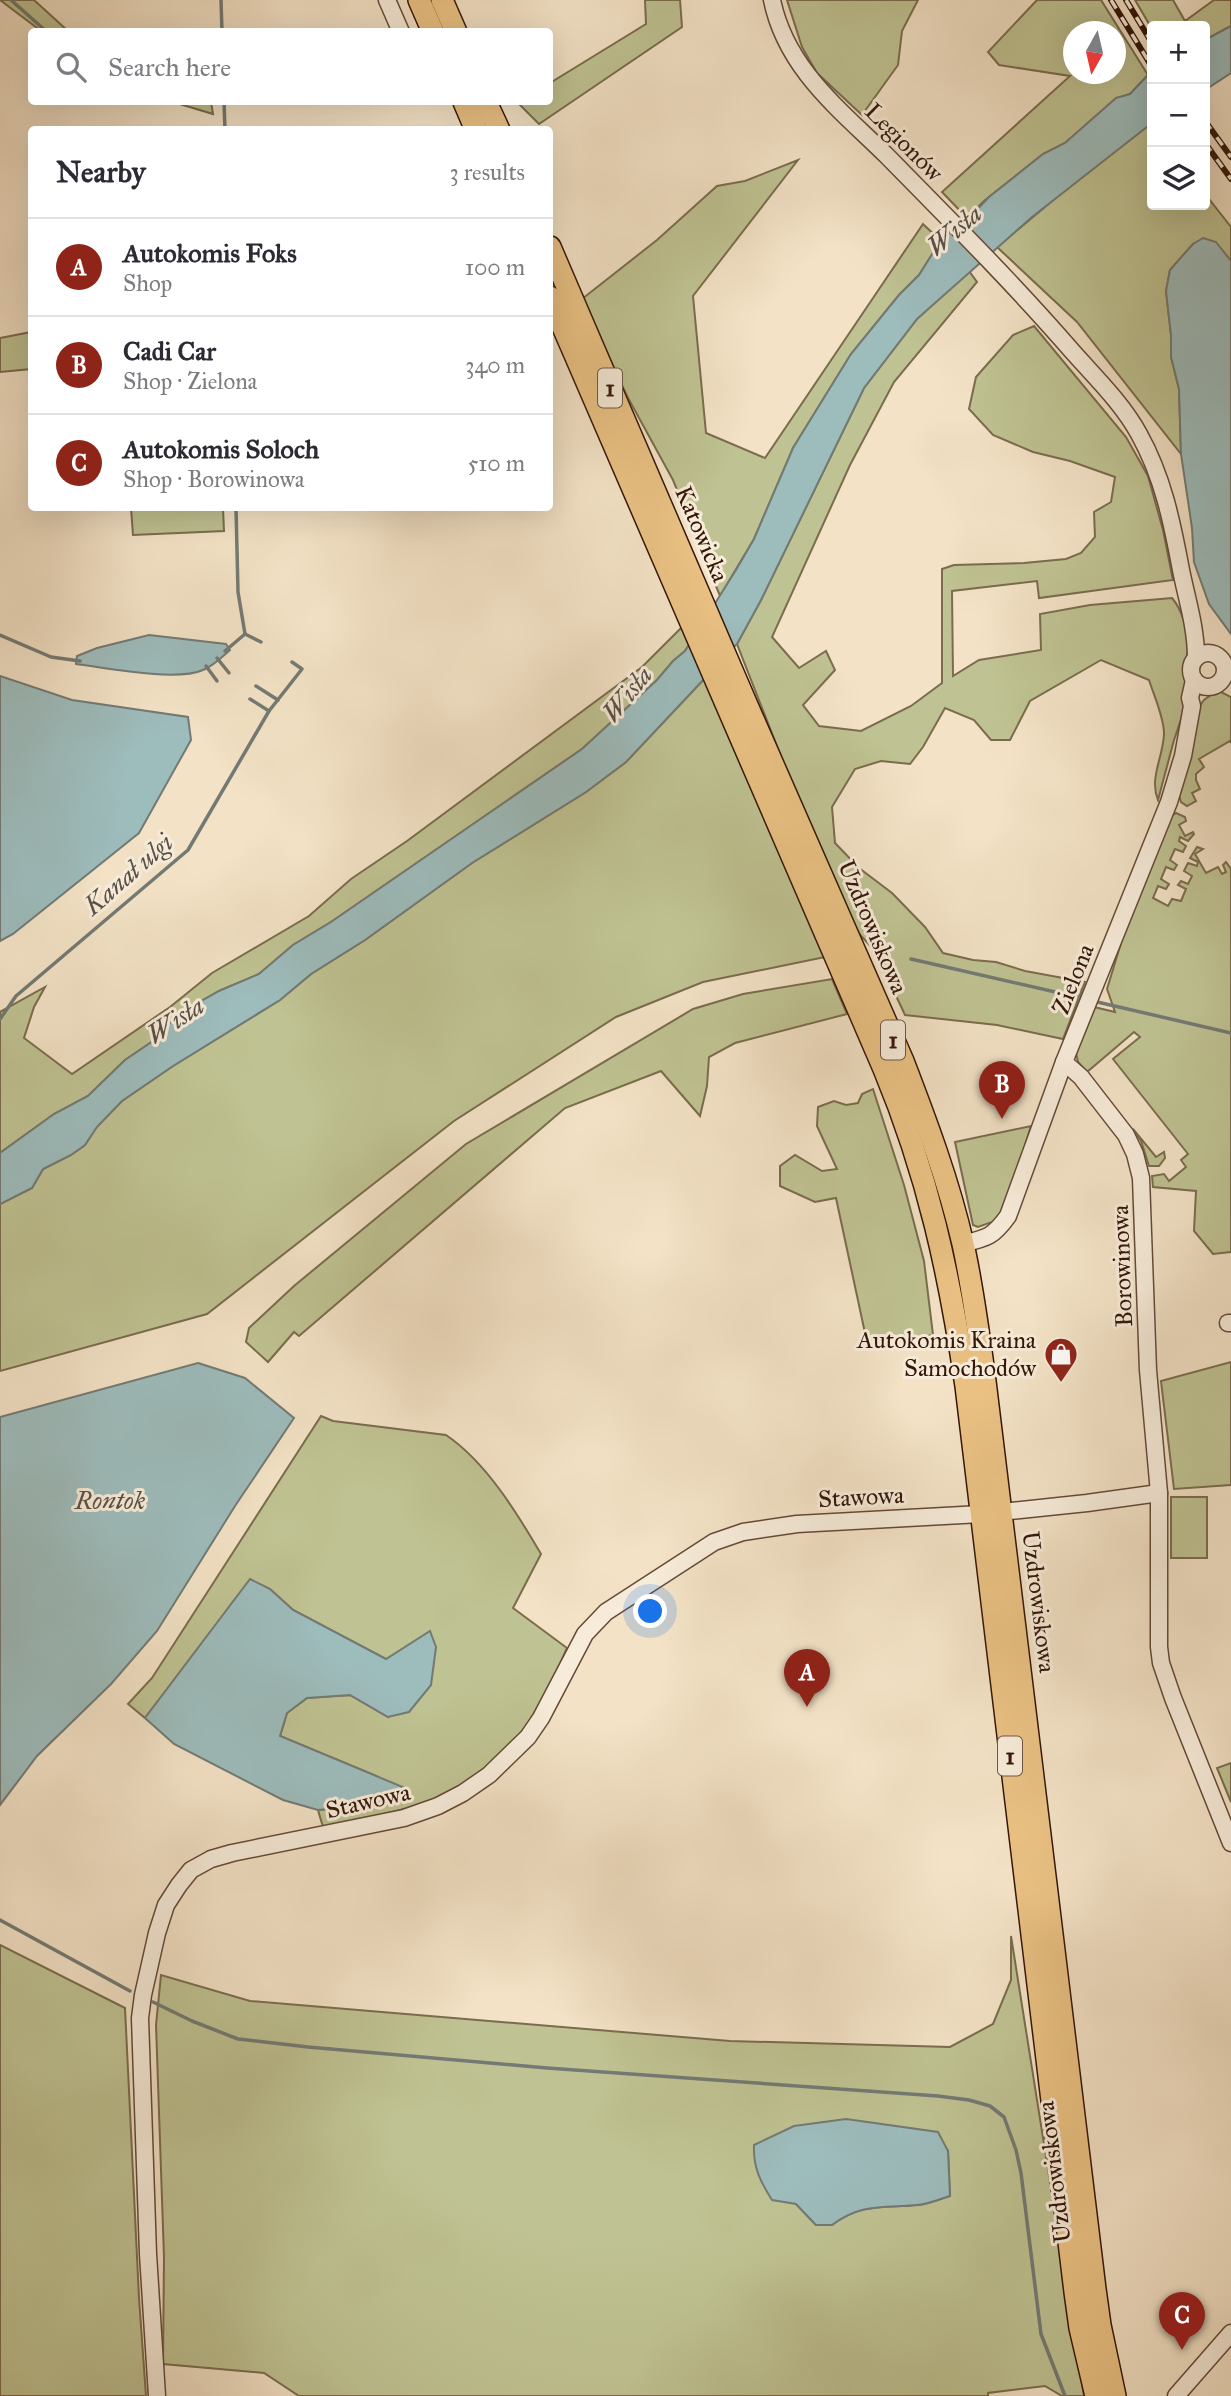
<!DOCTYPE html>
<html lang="en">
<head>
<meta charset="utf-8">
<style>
  :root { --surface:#fff; --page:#f2f2f3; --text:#2b2b33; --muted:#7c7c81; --line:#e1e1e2; --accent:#8f2418 }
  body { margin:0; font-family:"IM FELL Great Primer",serif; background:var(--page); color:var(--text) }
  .controls { position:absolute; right:21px; top:21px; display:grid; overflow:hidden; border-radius:7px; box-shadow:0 7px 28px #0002 }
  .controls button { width:63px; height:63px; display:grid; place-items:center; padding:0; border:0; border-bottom:2px solid var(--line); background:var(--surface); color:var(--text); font:35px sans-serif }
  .compass { position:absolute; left:1063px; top:21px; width:63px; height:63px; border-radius:50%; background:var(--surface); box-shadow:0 7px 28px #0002; rotate:188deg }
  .you { position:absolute; left:651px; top:1612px; width:24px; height:24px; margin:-18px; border:5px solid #fff; border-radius:50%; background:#1a73e8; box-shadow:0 0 0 10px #1a73e833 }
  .badge { display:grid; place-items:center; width:46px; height:46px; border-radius:50%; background:var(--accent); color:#fff; font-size:23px; font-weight:700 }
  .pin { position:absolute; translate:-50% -58px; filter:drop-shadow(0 2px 4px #0008) }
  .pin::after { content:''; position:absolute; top:37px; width:24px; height:21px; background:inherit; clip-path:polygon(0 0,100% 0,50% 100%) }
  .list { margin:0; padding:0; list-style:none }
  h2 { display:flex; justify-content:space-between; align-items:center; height:91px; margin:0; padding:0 28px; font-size:30px }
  h2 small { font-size:23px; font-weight:400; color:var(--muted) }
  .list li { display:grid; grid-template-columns:46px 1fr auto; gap:21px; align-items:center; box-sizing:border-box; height:98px; padding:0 28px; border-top:2px solid var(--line) }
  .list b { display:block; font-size:26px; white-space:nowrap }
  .list p { margin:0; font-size:23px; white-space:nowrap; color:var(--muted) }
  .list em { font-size:23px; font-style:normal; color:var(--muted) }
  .icon { flex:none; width:38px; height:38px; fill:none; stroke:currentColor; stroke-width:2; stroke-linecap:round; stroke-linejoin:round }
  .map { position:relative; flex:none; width:1231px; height:2396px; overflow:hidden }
  .search { position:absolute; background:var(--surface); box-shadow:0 7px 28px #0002; left:28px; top:28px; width:525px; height:77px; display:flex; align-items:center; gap:18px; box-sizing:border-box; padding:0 24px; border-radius:7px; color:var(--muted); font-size:26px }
  .panel { position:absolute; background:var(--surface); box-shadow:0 7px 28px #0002; left:28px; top:126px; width:525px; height:385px; border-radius:7px }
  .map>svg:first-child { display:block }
  .green { fill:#bfc292; stroke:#7a6c4d; stroke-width:2; fill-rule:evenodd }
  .water { fill:#9dbcbc; stroke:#737a74; stroke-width:2 }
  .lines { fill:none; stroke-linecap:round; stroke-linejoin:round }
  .stream { stroke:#737a74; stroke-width:3.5 }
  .minor-casing { stroke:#644938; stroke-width:19 }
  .major-casing { stroke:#341608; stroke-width:24 }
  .minor { stroke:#f7ecda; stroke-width:16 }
  .major { stroke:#eac183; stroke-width:21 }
  .rail-casing { stroke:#341608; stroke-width:6 }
  .rail { stroke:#f7ecda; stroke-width:3.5; stroke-dasharray:10; stroke-linecap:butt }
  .labels { text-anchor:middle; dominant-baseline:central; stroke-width:6; stroke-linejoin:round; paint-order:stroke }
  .shield { fill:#f7ecda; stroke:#6e5647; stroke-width:2 }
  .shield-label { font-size:23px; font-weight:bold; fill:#341608 }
  .street-label { font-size:24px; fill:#341608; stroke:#f7ecda }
  .poi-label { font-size:24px; fill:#341608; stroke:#f7ecda; text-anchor:end }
  .water-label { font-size:26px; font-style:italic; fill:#595047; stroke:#f7ecda }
</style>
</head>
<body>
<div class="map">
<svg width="1231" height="2396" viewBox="0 0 1231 2396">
  <rect width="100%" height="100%" fill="#f3e2c6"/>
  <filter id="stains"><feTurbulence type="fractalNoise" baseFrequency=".00286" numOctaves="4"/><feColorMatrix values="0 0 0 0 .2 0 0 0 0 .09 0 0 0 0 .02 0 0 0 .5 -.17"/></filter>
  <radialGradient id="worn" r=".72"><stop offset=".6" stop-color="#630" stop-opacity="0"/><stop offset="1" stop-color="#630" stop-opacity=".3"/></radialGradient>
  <g class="green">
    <path d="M0 0H34L68 31H41Z"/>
    <path d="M645 0H680L682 27 539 124 518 103 550 102V83L646 24Z"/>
    <path d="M787 0H918L902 31 898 65 862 115 817 73 802 47Z"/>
    <path d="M1037 0H1101L1148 75 1130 94 1116 99 1065 143 1043 154 984 201 967 218 942 192 1070 76 999 65 988 52ZM1074 32H1116V74H1074Z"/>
    <path d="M1135 0H1173L1185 21 1214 0H1231V26L1205 40V26H1152V29Z"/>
    <path d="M173 102H211L213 114Z"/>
    <path d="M1148 125 1152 130V205H1205V194L1231 227V261L1224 253 1193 244 1170 270 1166 291 1171 335V357L1179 389 1181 454 1077 322 997 247 1100 161Z"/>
    <path d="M798 160 693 296 706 433 765 458 923 224 941 241 919 275 899 295 851 354 793 448 754 539 720 596 673 480 627 396 582 299 657 240 717 186 745 181Z"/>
    <path d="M969 271 977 282 894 382 850 465 772 637 799 668 826 651 835 670 803 705 819 726 861 731 911 706 942 683V569L954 565 1024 563 1066 559 1081 553 1095 537 1094 512 1111 502 1115 477 1070 461 1033 452 993 435 969 409 976 377 1013 335 1034 326 1126 437 1148 476 1163 530 1173 580 1039 598 1037 581 952 591 953 676 979 660 1041 650 1040 614 1090 605 1172 598C1183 611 1187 629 1188 646 1189 665 1176 668 1191 690L1174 740 1158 800C1149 778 1163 758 1164 734 1164 717 1154 696 1149 680L1101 660 1030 701 1010 740H991L974 720 945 708 923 747 910 764 881 761 855 769 832 807 835 843 859 868 892 893 925 927 943 953 973 960 996 962 1025 971 1085 982 1063 1039 997 1025 905 1015 875 951 853 927 811 833 737 644 761 600 864 388 917 319Z"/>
    <path d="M31 332V369L0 372V338Z"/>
    <path d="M131 508H223L224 531 133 535Z"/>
    <path d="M685 624 692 640 685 651 673 661 657 680 582 749 331 922 293 945 259 974 219 991 177 1015 156 1039 125 1060 88 1096 54 1114 0 1153V1012L45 987 34 1007 24 1038 72 1074 170 1007 212 973 309 916 351 879 407 841 642 667Z"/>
    <path d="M706 677 825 957 703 982 616 1017 454 1121 207 1314 0 1371V1204L32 1188 43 1169 71 1155 85 1145 96 1127 122 1101 173 1066 280 1000 311 974 365 940 472 863 586 792 626 762Z"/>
    <path d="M1215 692H1221L1231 697V743L1230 741 1199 759 1204 767 1196 774V780L1200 789 1192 793 1196 801 1187 806 1181 802 1179 795 1199 707 1204 700Z"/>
    <path d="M1176 813 1185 817 1186 821 1179 825 1185 836 1193 832 1194 834 1188 841 1180 837 1179 841 1186 846 1183 852 1175 849 1170 860 1177 865 1174 870 1166 867 1161 879 1169 884 1166 889 1158 886 1153 898 1168 906 1172 899 1181 901 1186 889 1178 885 1181 881 1188 884 1192 876 1184 871 1188 863 1197 866 1198 862 1190 858 1197 847 1203 849 1195 854 1206 873 1218 867 1222 874 1226 872 1223 865 1226 862 1231 869V1252L1213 1254 1194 1231 1196 1191 1153 1187 1152 1176 1164 1174 1169 1181 1186 1167 1181 1160 1188 1154 1113 1059 1140 1037 1134 1032 1087 1072 1078 1062 1076 1053 1094 1007 1115 1012 1107 989 1125 930 1170 817Z"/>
    <path d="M832 979 847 1014 735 1043 709 1057 707 1086 700 1116 661 1071 565 1108 299 1336 294 1332 268 1362 246 1342 249 1328 294 1286 466 1144 693 1009 743 994Z"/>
    <path d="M873 1089 904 1185 924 1261 933 1335 868 1347 836 1198 815 1202 780 1186V1166L795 1155 822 1171 837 1169 817 1126 818 1107 834 1101 846 1105 858 1103 862 1094Z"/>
    <path d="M1031 1126 1006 1208 995 1221 978 1227 973 1225 955 1142Z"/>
    <path d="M1133 1129 1156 1157 1164 1152 1165 1158 1159 1166H1149L1141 1141Z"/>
    <path d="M1231 1362V1485L1174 1489 1161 1381Z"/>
    <path d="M321 1416 333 1421 446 1435C486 1462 517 1513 541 1554L513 1608 567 1648C543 1704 514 1759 457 1789 417 1810 367 1817 323 1827L318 1810 347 1807 402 1795 376 1776 280 1736 287 1713 307 1698 350 1695 388 1717 386 1659 293 1610 270 1589 250 1580 145 1718 128 1704 152 1678Z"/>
    <rect x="1171" y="1497" width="36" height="61"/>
    <path d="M1231 1763V1802L1217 1768Z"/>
    <path d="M1011 1936 1084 2396H1062L1045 2386 988 2393V2396H299L264 2373 163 2364 164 2257 156 2025 161 1975 250 2001 730 2041 950 2047 993 2024 1011 1980ZM948 2151 950 2196C939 2199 928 2204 917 2205 883 2208 860 2203 832 2225H816L796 2204Z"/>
    <path d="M0 1945 125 2008 139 2298 146 2396H0Z"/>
  </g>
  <g class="water">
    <path d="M1231 26V73L1205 90V40Z"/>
    <path d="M1148 75H1152V123L1032 217 917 319 864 388 761 600 737 644 626 762 586 792 472 863 365 940 311 974 280 1000 173 1066 122 1101 97 1127 85 1145 71 1155 43 1169 32 1188 0 1204V1153L54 1114 88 1096 125 1060 156 1039 177 1015 219 991 259 974 293 945 331 922 582 749 657 680 673 661 685 651 736 570 754 539 793 448 851 354 899 295 919 275 939 243 956 226 972 215 989 197 1043 154 1065 143 1116 98 1130 94Z"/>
    <path d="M1203 238 1216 242 1231 261V634L1209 604 1194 562 1192 528 1181 454 1179 389 1171 357V335L1166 291 1170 270 1193 244Z"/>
    <path d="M149 635 226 644 230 650C222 657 213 666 203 670 176 682 107 668 76 664L77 656 97 648Z"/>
    <path d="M0 676 72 700 188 717 191 740 139 833 13 934 0 941Z"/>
    <path d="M198 1363 245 1378 294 1418 235 1506 157 1631 111 1684 37 1756 0 1805V1417Z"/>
    <path d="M250 1579 270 1589 293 1610 386 1659 430 1631 436 1647 431 1685 409 1712 388 1717 350 1695 307 1698 287 1713 280 1736 405 1788 402 1795 347 1807 318 1810 283 1800 174 1744 145 1718Z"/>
    <path d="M846 2119 938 2132 948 2151 950 2196C940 2199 929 2204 918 2205 883 2208 861 2203 832 2225H816L796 2204 772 2200C760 2181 753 2167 754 2145L794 2126Z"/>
  </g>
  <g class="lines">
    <g class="stream">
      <path d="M11 0 47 32"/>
      <path d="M221 0 222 32"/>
      <path d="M224 102 225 130"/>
      <path d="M236 508 238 592 245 634"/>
      <path d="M245 634 261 642"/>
      <path d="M0 635 51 657 80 661"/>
      <path d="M225 651 245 634"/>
      <path d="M217 658 229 673"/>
      <path d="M206 666 217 681"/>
      <path d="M256 686 278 700"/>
      <path d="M250 699 269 711"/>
      <path d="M911 959 1086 999"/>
      <path d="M1093 1001 1231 1033"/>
      <path d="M0 1019 16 996 188 850 269 711 302 669 292 662"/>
      <path d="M0 1920 130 1991"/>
      <path d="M153 2002 192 2021 238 2039 308 2047 547 2068 938 2096 969 2100 990 2106 1004 2117 1016 2150 1021 2173 1041 2334 1065 2396"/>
    </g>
    <defs>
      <g id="minor">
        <path d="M387 0 401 32"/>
        <path d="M772 0C786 68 838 108 886 155 949 219 1013 283 1072 351 1095 377 1122 403 1139 434 1163 477 1172 522 1181 570 1187 600 1196 627 1196 658"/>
        <circle cx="1208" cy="670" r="17"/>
        <path d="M1064 1062 1081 1077 1126 1135 1135 1154 1141 1178 1148 1370 1159 1493V1647L1161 1663 1173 1698 1231 1843"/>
        <path d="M962 1244C987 1238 993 1237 1008 1216L1064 1062 1169 802 1183 756 1192 706 1190 698 1194 680"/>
        <path d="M1228 1323H1231"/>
        <path d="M1001 1512 1087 1503 1159 1493"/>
        <path d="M157 2396 148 2254 140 2018 143 1995 157 1933 166 1905 179 1885 191 1870 211 1859 232 1853 404 1818 438 1806 463 1793 489 1775 528 1737 541 1718 585 1634 606 1612 714 1542 743 1532 797 1524 981 1514"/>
        <path d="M1176 2396 1231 2333"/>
      </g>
      <g id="major">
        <path d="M419 0 433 32"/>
        <path d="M442 0 456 32"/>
        <path d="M464 102 476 130"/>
        <path d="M486 102 499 130"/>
        <path d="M550 247 746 703 903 1061C926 1121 949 1182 963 1244 973 1289 979 1335 985 1381L1095 2289 1100 2325 1115 2396"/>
        <path d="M550 297 884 1069C928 1175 949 1272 966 1386L1075 2292 1080 2328 1096 2396"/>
      </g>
    </defs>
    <use href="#minor" class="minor-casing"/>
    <use href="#major" class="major-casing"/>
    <use href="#minor" class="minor"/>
    <use href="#major" class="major"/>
    <defs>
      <g id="rail">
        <path d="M1111 0 1152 67"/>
        <path d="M1126 0 1152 43"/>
        <path d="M1205 121 1231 157"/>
        <path d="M1205 143 1231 179"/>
      </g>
    </defs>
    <use href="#rail" class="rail-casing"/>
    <use href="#rail" class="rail"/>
  </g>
  <defs>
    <symbol id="shop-pin" viewBox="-11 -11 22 30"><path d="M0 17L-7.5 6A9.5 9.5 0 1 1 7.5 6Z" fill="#8f2418" stroke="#f7ecda"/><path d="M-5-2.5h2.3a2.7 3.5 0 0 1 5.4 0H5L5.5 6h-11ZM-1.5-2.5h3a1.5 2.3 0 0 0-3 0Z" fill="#fff"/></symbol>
  </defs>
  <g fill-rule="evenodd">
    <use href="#shop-pin" x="1042" y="1335" width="38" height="52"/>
  </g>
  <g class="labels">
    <g class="shield">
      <rect x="598" y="368.5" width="24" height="39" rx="5"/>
      <rect x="881" y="1020.5" width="24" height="39" rx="5"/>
      <rect x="998" y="1736.5" width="24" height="39" rx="5"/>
    </g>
    <g class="shield-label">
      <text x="610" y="388">1</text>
      <text x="893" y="1040">1</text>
      <text x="1010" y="1756">1</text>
    </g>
    <g class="street-label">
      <text transform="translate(904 142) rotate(45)">Legionów</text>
      <text transform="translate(702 534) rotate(67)">Katowicka</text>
      <text transform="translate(873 927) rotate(67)">Uzdrowiskowa</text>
      <text transform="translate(1073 979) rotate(-68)">Zielona</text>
      <text transform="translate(1122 1266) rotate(-92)">Borowinowa</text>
      <text transform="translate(861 1497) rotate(-3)">Stawowa</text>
      <text transform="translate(1039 1602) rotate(83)">Uzdrowiskowa</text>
      <text transform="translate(368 1801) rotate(-13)">Stawowa</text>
      <text transform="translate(1054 2172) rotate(-97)">Uzdrowiskowa</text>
    </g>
    <g class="poi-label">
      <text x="1036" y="1340">Autokomis Kraina<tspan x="1036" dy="28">Samochodów</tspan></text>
    </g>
    <g class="water-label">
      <text transform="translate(954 230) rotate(-41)">Wisła</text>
      <text transform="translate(627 694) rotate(-51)">Wisła</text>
      <text transform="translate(128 874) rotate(-41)">Kanał ulgi</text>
      <text transform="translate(175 1020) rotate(-34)">Wisła</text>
      <text x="110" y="1500">Rontok</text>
    </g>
  </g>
  <rect width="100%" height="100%" filter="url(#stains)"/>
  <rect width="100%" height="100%" fill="url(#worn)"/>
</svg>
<div class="controls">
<button>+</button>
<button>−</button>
<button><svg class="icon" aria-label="layers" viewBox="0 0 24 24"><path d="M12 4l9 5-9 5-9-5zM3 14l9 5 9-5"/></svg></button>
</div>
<svg class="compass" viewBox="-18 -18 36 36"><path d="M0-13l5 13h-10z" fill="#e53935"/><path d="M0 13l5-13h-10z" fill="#7c7c81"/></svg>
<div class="you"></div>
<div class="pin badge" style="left:807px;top:1707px">A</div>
<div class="pin badge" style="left:1002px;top:1119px">B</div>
<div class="pin badge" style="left:1182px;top:2350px">C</div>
<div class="search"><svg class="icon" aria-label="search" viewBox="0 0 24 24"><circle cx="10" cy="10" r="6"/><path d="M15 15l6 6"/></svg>Search here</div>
<section class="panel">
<h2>Nearby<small>3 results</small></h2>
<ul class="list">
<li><span class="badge">A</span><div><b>Autokomis Foks</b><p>Shop</p></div><em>100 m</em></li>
<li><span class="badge">B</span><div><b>Cadi Car</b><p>Shop · Zielona</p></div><em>340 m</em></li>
<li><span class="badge">C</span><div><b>Autokomis Soloch</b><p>Shop · Borowinowa</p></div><em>510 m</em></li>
</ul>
</section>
</div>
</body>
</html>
